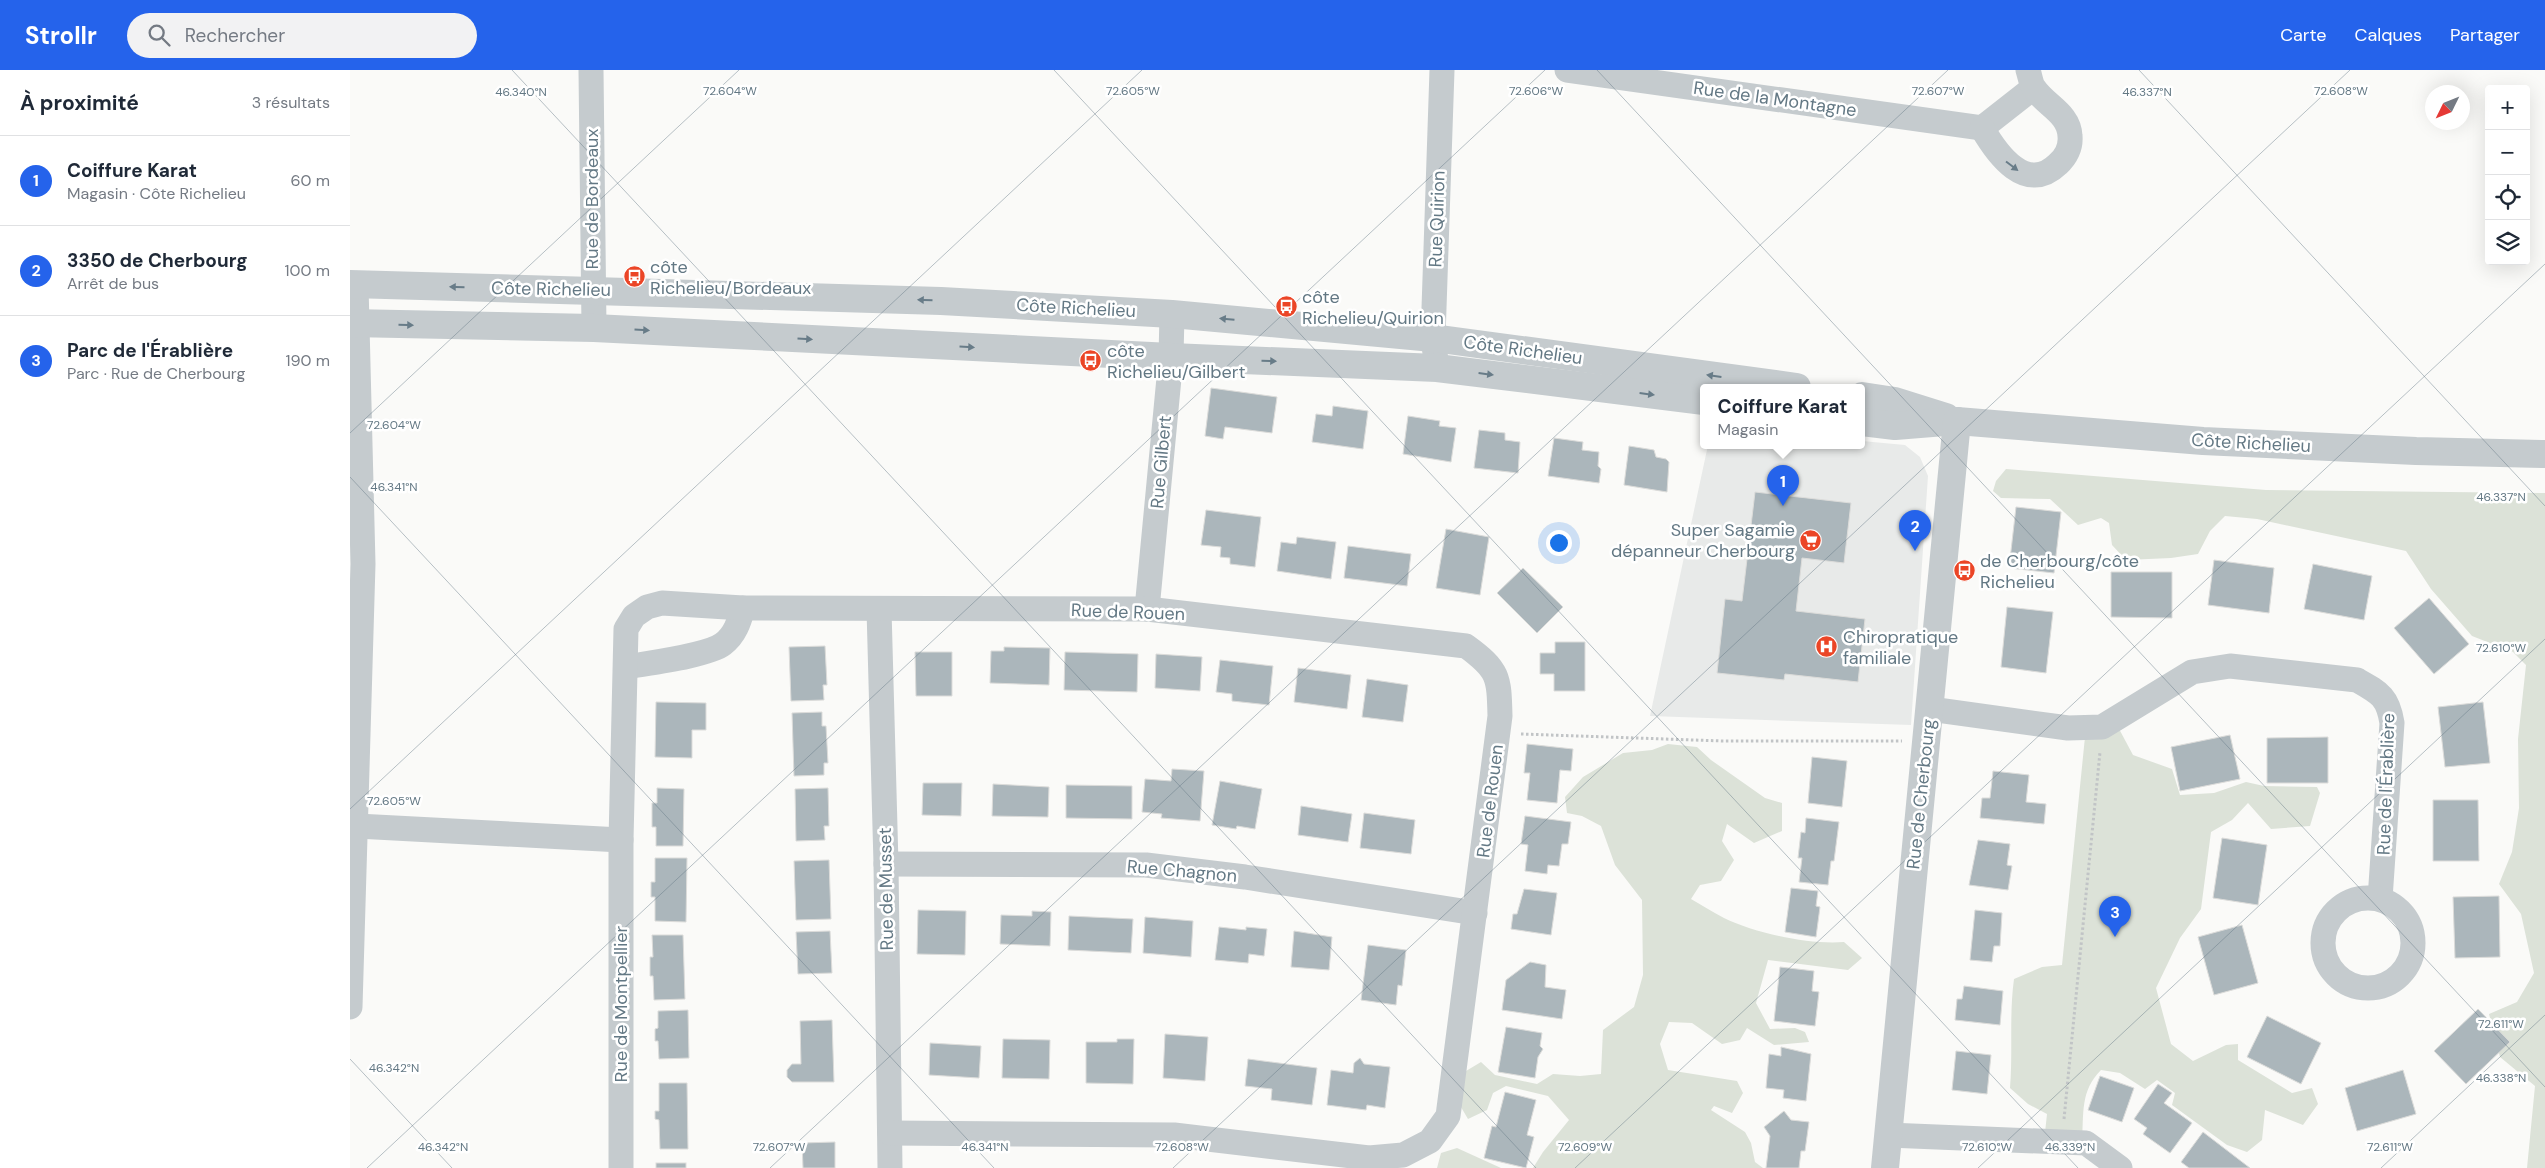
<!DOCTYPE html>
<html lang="fr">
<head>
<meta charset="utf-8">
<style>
  :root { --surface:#fff; --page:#f2f2f3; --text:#1f2937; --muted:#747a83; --line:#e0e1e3; --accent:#2563eb }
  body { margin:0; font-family:"DM Sans",sans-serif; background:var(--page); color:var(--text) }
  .controls { position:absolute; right:15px; top:15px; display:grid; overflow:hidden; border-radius:5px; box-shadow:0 5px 20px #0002 }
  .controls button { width:45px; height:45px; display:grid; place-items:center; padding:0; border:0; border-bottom:1px solid var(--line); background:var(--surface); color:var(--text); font:25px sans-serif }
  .compass { position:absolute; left:2075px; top:15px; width:45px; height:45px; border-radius:50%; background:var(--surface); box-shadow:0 5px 20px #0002; rotate:227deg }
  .you { position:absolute; left:1208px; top:472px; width:18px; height:18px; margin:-12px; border:4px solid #fff; border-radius:50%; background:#1a73e8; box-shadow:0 0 0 8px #1a73e833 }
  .badge { display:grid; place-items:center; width:32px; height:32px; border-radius:50%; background:var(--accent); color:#fff; font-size:16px; font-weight:700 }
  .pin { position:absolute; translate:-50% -41px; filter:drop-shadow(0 1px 2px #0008) }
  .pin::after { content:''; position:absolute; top:26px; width:18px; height:15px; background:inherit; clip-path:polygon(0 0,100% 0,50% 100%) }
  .popup { position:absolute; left:1350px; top:314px; width:165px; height:65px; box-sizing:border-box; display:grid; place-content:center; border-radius:5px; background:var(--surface); filter:drop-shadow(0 1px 4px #0005); font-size:16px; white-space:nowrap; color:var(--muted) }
  .popup b { font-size:19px; color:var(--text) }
  .popup::after { content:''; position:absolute; left:50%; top:100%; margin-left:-10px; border:10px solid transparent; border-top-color:var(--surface) }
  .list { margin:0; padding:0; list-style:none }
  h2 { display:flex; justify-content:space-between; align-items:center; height:65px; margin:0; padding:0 20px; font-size:21px }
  h2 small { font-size:16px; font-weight:400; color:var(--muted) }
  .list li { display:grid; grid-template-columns:32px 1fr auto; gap:15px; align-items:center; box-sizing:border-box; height:90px; padding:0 20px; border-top:1px solid var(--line) }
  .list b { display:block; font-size:19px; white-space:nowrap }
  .list p { margin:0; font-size:16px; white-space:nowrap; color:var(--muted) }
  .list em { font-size:16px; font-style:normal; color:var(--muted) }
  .icon { flex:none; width:28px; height:28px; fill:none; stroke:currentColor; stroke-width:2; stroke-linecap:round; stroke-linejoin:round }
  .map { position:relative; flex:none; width:2195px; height:1098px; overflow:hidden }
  header { display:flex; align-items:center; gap:30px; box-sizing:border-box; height:70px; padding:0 25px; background:var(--accent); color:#fff }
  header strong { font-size:24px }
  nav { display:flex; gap:28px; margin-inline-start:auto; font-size:18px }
  .search { width:350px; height:45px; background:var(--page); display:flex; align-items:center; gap:12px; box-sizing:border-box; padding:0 18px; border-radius:28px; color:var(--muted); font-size:19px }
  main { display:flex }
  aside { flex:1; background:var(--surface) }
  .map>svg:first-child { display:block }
  .built { fill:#e8eae9 }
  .green { fill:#dce2d8 }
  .building { fill:#abb6bb; stroke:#dcdcda }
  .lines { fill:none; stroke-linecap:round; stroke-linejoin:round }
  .path { stroke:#c1c4c6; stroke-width:3; stroke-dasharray:2.5 2.5; stroke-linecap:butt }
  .minor { stroke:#c5cbce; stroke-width:25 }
  .tertiary { stroke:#c5cbce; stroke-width:28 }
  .oneway { fill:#687c88 }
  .ticks { fill:none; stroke:#637884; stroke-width:1; stroke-opacity:0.45 }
  .labels { text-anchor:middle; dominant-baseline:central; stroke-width:5; stroke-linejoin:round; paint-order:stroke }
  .street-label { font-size:18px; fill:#637884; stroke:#fff }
  .poi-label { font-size:18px; fill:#637884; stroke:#fff; text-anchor:start }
  .ticks-label { font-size:12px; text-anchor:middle; fill:#637884; stroke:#fff; stroke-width:5; stroke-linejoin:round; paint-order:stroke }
</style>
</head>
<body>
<header>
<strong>Strollr</strong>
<div class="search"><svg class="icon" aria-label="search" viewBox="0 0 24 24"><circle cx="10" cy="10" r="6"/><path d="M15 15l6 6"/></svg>Rechercher</div>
<nav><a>Carte</a><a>Calques</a><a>Partager</a></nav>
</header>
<main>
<aside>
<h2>À proximité<small>3 résultats</small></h2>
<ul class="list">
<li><span class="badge">1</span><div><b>Coiffure Karat</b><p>Magasin · Côte Richelieu</p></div><em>60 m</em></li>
<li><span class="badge">2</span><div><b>3350 de Cherbourg</b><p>Arrêt de bus</p></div><em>100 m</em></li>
<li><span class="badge">3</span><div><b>Parc de l'Érablière</b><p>Parc · Rue de Cherbourg</p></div><em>190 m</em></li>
</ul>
</aside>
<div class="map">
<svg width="2195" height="1098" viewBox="0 0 2195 1098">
  <rect width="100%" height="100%" fill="#fafaf8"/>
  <path class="built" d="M1512 371 1555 375 1570 387 1578 406 1561 655 1300 646 1358 375H1512Z"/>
  <g class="green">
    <path d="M1656 399 1916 420 2195 423V1098H2177L2185 1016 2150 987 2139 944 2167 932 2184 903 2171 844 2149 814 2162 782 2169 738 2168 669 2176 595 2163 582 2122 566 2081 519 2056 481 1907 449 1875 446 1860 461 1848 484 1821 488 1776 490 1762 475 1759 453 1751 448 1728 455 1700 429 1651 428 1643 421 1646 411Z"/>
    <path d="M1736 657H1768L1783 685 1822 699 1830 725 1864 723 1896 712 1914 716 1967 717 1970 723 1960 756 1921 759 1898 733 1882 750 1861 762 1851 839 1830 868 1806 918 1821 974 1843 991 1876 975 1888 974V990L1942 1023 1962 1018 1968 1034 1953 1055 1915 1040 1912 1070 1897 1082 1877 1075 1822 1035 1825 1023 1807 1010 1795 1019 1770 1003 1751 1000C1730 1021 1734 1043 1732 1071L1694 1072 1697 1044 1678 1034 1660 1018C1663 981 1659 945 1664 909L1692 897 1712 895Z"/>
    <path d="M1318 674 1347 677 1361 690 1415 728 1432 733V761L1404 773 1377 754 1372 771 1384 790 1371 811 1350 815 1341 829C1352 835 1362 842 1374 848 1405 863 1459 875 1494 872L1512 888 1498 900 1418 890 1406 933 1420 959 1445 958 1455 962 1459 972 1424 975 1397 958 1390 970 1372 974 1342 953 1319 952 1310 974 1318 1000 1387 1011 1393 1023 1382 1043 1364 1036 1361 1040 1395 1062 1401 1073 1405 1092 1413 1098H1183L1193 1082 1219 1050 1198 1026 1156 1016 1143 1023 1137 1040 1118 1049 1108 1032 1116 1001 1131 992 1145 1005 1187 1014 1203 1004 1230 1006 1251 1004 1253 960 1284 937 1293 905 1292 830 1265 795 1251 756 1232 746 1217 743 1215 727 1233 707 1273 683 1302 680Z"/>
    <path d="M1107 1078 1151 1098H1087L1091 1083Z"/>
  </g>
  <g class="building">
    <path d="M861 318 927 327 922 363 875 357 873 369 855 366Z"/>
    <path d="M983 336 1018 341 1013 379 962 372 966 344 982 346Z"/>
    <path d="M1058 346 1090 351 1089 356 1106 358 1101 392 1053 384Z"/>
    <path d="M1129 360 1155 363V370L1170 372 1168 403 1124 398Z"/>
    <path d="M1204 368 1233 372 1232 380 1249 382 1248 396 1251 399 1249 413 1198 406Z"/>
    <path d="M1279 376 1304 380 1306 387 1316 389 1319 392 1317 422 1274 415Z"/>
    <path d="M1405 422 1501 433 1494 493 1452 488 1446 541 1515 549 1508 612 1435 604 1434 610 1367 603 1375 529 1392 531Z"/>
    <path d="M1666 437 1711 442 1704 503 1659 498Z"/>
    <path d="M856 440 911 447 905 497 880 494V488L870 487 871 477 851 475Z"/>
    <path d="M1096 459 1139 467 1130 525 1086 518Z"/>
    <path d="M947 467 986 472 981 509 927 501 931 472 946 474Z"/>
    <path d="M998 476 1061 484 1057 516 994 508Z"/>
    <path d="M1864 490 1924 498 1919 543 1858 535Z"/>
    <path d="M1963 494 2022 506 2014 550 1954 539Z"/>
    <path d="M1173 498 1213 537 1187 563 1147 523Z"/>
    <path d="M1761 502H1822V548L1761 547Z"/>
    <path d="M2079 528 2119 574 2084 604 2044 558Z"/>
    <path d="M1657 537 1703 542 1696 603 1651 597Z"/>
    <path d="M1205 572H1235V621H1204V604H1190V583H1205Z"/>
    <path d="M475 576 477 615H473L474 630 441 631 439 577Z"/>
    <path d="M654 577 700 578 699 615 640 613 641 581H654Z"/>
    <path d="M565 582H602V626H566Z"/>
    <path d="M715 582 788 584 787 622 714 620Z"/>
    <path d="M806 584 852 587 850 621 805 618Z"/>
    <path d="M870 590 923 596 919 635 882 631V624L866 622Z"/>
    <path d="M948 598 1001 605 997 639 944 632Z"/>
    <path d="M1017 609 1058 615 1053 652 1012 647Z"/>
    <path d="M306 632 356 633V660H342V688L305 687Z"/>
    <path d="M2133 632 2140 693 2095 697 2088 637Z"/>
    <path d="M472 642V656H476L478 693H474V705L444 706 442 643Z"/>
    <path d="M1880 665 1890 709 1830 721 1821 677Z"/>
    <path d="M1978 667V713H1917V668Z"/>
    <path d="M1177 674 1223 679 1221 701 1210 700 1207 733 1177 730 1180 703H1174Z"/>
    <path d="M1462 687 1497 691 1492 737 1458 733Z"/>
    <path d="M822 699 854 701 850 751 811 748 812 744 792 742 795 709 821 711Z"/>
    <path d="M1643 701 1679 705 1676 732 1696 734 1694 754 1630 748 1632 728H1640Z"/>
    <path d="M870 711 912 719 905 759 887 756 886 759 862 755Z"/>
    <path d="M573 713H612L611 746 572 745Z"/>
    <path d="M643 714 699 717 698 747 642 746Z"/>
    <path d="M716 715 782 716V749L716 748Z"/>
    <path d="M307 718 334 719 333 776H306V757H302V733H307Z"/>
    <path d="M478 718 479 756H474L475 770 446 771 445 719Z"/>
    <path d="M2083 730H2128L2129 791H2083Z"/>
    <path d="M951 736 1002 744 998 772 948 765Z"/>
    <path d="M1014 743 1065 750 1061 784 1010 778Z"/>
    <path d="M1175 746 1221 752 1218 774H1212L1209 796 1198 795 1197 804 1175 801 1178 775 1171 774Z"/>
    <path d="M1456 748 1489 752 1484 791H1481L1478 815 1449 812 1452 788H1448L1451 762 1455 763Z"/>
    <path d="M1872 768 1917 775 1908 835 1863 828Z"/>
    <path d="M1628 770 1660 774 1657 795 1662 796 1658 820 1619 815Z"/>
    <path d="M305 788H337L336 852 305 851V827H301V812H305Z"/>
    <path d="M479 790 481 849 446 850 444 791Z"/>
    <path d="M1441 818 1468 821 1466 836 1470 837 1466 867 1435 862Z"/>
    <path d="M1174 819 1207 823 1201 865 1161 859 1163 844H1167Z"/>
    <path d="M2149 826 2150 887 2105 888 2103 827Z"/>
    <path d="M568 840 616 841 615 885 567 884Z"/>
    <path d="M1625 840 1652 843 1650 876H1644L1642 892 1620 890Z"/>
    <path d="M682 841 701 842 700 876 650 874 651 845 682 846Z"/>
    <path d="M719 846 783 849 781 883 718 880Z"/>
    <path d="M795 847 843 851 841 887 793 883Z"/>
    <path d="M1892 855 1908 913 1864 925 1848 867Z"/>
    <path d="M869 857 896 860V857L917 859 914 886 899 884 898 893 865 890Z"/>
    <path d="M480 861 482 903 448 904 446 862Z"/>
    <path d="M944 861 982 867 979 900 941 897Z"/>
    <path d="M302 865H333L335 929 304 930 303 906H300V887H303Z"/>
    <path d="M1018 875 1056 880 1052 916 1048 915 1046 935 1011 930Z"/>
    <path d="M1180 892 1196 895 1195 917 1216 920 1212 949 1152 940 1156 910Z"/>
    <path d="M1430 897 1464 901 1462 921 1469 922 1465 956 1424 951Z"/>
    <path d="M1614 916 1653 921 1650 955 1605 950 1607 929H1612Z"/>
    <path d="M2128 939 2160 972 2116 1014 2084 981Z"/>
    <path d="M338 940 339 988 309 989 308 971H305V959L308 958V941Z"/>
    <path d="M1917 946 1971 973 1951 1014 1897 987Z"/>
    <path d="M482 950 484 1012H442L437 1007V1000L442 994H451L450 951Z"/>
    <path d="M1156 957 1192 963 1190 976 1193 979 1188 987 1185 1008 1148 1002Z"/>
    <path d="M815 964 858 967 855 1011 813 1008Z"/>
    <path d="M653 969 700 970 699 1009 652 1008Z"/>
    <path d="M767 969H784L783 1014 736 1013V972H767Z"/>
    <path d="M580 973 631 976 629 1008 579 1005Z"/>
    <path d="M1431 977 1461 984 1456 1031 1433 1028 1434 1020 1416 1018 1419 984 1431 986Z"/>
    <path d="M1606 981 1641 985 1637 1024 1602 1020Z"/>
    <path d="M1010 988 1014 994 1040 997 1035 1038 1017 1035 1016 1040 977 1035 981 1000 1003 1003 1004 993Z"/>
    <path d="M898 989 967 998 962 1035 921 1030 922 1019 895 1016Z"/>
    <path d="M2053 1000 2066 1044 2007 1061 1995 1018Z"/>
    <path d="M1750 1006 1784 1018 1772 1052 1738 1040Z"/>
    <path d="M309 1013H337L338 1079H310L309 1050 305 1049V1041H309Z"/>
    <path d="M1808 1014 1822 1023 1814 1033 1842 1053 1820 1083 1793 1064 1797 1058 1784 1049Z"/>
    <path d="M1155 1022 1186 1030 1177 1065 1184 1067 1176 1098 1134 1088 1142 1056 1146 1057Z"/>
    <path d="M1434 1041 1441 1050 1459 1052 1455 1081H1451L1449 1098H1416L1420 1066 1414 1057Z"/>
    <path d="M1853 1062 1900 1098H1839L1831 1092Z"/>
    <path d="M485 1072V1098H453L452 1073Z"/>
    <rect x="306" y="1093" width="30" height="5"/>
  </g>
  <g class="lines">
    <g class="path">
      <path d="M1171 664 1372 671H1552"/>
      <path d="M1714 1049 1750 682"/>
    </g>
    <g class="minor">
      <path d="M241 0 244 258"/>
      <path d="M1217 0 1632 58 1683 18"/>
      <path d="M1632 58C1647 84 1676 125 1708 94 1716 87 1721 77 1720 66 1719 43 1696 36 1684 18 1681 14 1680 6 1678 0"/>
      <path d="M1087 298 1083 268 1092 0"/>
      <path d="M529 539 536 794 540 1098"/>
      <path d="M797 539 821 287 822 244"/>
      <path d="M276 597C298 593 357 586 373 574 385 565 389 552 393 538"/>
      <path d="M1580 639 1718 658 1752 657 1842 602 1880 596 2007 610C2030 623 2038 627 2042 653L2030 829"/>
      <path d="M7 756 271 770"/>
      <path d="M536 794 796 795 895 807 1125 843"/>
      <circle cx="2018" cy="873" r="45"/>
      <path d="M0 937 13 494 6 215"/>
      <path d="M1538 1065 1736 1073 1770 1098"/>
      <path d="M271 1098V770L276 559 284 546 297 537 312 533 393 538 797 539 1116 576C1149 600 1149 607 1150 646L1098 1046 1080 1071 1053 1085 1019 1088 824 1065 540 1063"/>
    </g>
    <g class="tertiary">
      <path d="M0 214 591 231 822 244 1083 268 1447 317"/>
      <path d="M0 253 244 258 821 287 1087 298 1354 331"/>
      <path d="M1512 326 1545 331 1596 347"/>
      <path d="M1512 352 1545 356 1607 351 1853 371 2066 381 2195 384"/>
      <path d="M1535 1098 1607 351"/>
    </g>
  </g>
  <defs><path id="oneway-solid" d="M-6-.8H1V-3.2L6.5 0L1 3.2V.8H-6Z" transform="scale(1.25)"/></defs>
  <g class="oneway">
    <use href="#oneway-solid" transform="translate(1662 96) rotate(37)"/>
    <use href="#oneway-solid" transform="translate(107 217) rotate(-179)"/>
    <use href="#oneway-solid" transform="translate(575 230) rotate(-178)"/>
    <use href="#oneway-solid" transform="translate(877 249) rotate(-175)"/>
    <use href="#oneway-solid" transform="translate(56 255) rotate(1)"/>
    <use href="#oneway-solid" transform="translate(292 260) rotate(3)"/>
    <use href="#oneway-solid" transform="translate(455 269) rotate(3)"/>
    <use href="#oneway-solid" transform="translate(617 277) rotate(3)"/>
    <use href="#oneway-solid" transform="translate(919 291) rotate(2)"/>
    <use href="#oneway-solid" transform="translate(1136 304) rotate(7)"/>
    <use href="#oneway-solid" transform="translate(1364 306) rotate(-172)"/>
    <use href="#oneway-solid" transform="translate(1297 324) rotate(7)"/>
  </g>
  <path class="ticks" d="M162 0 1186 1098M704 0 1728 1098M1247 0 2195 1017M1789 0 2195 436M0 363 389 0M0 407 644 1098M0 739 792 0M0 989 102 1098M17 1098 1195 0M420 1098 1598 0M823 1098 2000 0M1225 1098 2195 194M1628 1098 2195 569M2031 1098 2195 945"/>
  <defs>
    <symbol id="bus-disc" viewBox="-11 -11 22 22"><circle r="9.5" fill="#eb4526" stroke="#fff"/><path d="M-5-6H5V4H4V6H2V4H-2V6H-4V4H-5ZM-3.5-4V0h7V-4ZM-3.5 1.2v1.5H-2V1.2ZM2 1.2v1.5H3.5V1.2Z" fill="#fff"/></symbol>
    <symbol id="supermarket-disc" viewBox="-11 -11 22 22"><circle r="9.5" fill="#eb4526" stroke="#fff"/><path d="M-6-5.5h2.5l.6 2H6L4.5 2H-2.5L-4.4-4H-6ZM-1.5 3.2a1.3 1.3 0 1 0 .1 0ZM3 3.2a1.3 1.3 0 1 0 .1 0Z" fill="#fff"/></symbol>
    <symbol id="hospital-disc" viewBox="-11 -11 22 22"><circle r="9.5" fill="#eb4526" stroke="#fff"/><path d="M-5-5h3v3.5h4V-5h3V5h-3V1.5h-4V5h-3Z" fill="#fff"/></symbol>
  </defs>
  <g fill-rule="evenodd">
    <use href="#bus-disc" x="272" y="194" width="25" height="25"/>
    <use href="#bus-disc" x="924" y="224" width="25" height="25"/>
    <use href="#bus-disc" x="728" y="278" width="25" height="25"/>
    <use href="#supermarket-disc" x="1448" y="458" width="25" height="25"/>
    <use href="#bus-disc" x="1602" y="488" width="25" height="25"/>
    <use href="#hospital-disc" x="1464" y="564" width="25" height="25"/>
  </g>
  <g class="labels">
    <g class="street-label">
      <text transform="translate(1425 29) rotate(8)">Rue de la Montagne</text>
      <text transform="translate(242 129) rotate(-90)">Rue de Bordeaux</text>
      <text transform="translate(1087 149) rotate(-88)">Rue Quirion</text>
      <text transform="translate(201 219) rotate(1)">Côte Richelieu</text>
      <text transform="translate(726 238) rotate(3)">Côte Richelieu</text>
      <text transform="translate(1173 280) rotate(8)">Côte Richelieu</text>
      <text transform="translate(1901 373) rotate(3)">Côte Richelieu</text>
      <text transform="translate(811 392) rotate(-85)">Rue Gilbert</text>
      <text transform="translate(778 542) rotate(2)">Rue de Rouen</text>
      <text transform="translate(2036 714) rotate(-88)">Rue de l'Érablière</text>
      <text transform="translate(1571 724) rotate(-84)">Rue de Cherbourg</text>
      <text transform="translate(1140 731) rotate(-83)">Rue de Rouen</text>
      <text transform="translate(832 801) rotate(5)">Rue Chagnon</text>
      <text transform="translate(536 819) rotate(-91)">Rue de Musset</text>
      <text transform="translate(271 934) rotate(-90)">Rue de Montpellier</text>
    </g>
    <g class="poi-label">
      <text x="300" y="197">côte<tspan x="300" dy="21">Richelieu/Bordeaux</tspan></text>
      <text x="952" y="227">côte<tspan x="952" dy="21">Richelieu/Quirion</tspan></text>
      <text x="757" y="281">côte<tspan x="757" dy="21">Richelieu/Gilbert</tspan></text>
      <text x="1445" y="460" text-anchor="end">Super Sagamie<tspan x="1445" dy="21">dépanneur Cherbourg</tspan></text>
      <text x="1630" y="491">de Cherbourg/côte<tspan x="1630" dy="21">Richelieu</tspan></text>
      <text x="1493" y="567">Chiropratique<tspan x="1493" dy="21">familiale</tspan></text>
    </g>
  </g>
  <g class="ticks-label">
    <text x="380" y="25">72.604°W</text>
    <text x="783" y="25">72.605°W</text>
    <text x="1186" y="25">72.606°W</text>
    <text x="1588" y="25">72.607°W</text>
    <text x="1991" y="25">72.608°W</text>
    <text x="171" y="26">46.340°N</text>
    <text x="1797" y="26">46.337°N</text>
    <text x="44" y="359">72.604°W</text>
    <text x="44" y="421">46.341°N</text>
    <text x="2151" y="431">46.337°N</text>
    <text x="2151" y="582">72.610°W</text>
    <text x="44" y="735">72.605°W</text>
    <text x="2151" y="958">72.611°W</text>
    <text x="44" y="1002">46.342°N</text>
    <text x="2151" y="1012">46.338°N</text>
    <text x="93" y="1081">46.342°N</text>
    <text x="635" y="1081">46.341°N</text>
    <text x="1720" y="1081">46.339°N</text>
    <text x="429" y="1081">72.607°W</text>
    <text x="832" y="1081">72.608°W</text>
    <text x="1235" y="1081">72.609°W</text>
    <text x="1637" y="1081">72.610°W</text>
    <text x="2040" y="1081">72.611°W</text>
  </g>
</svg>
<div class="controls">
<button>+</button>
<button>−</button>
<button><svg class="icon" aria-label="locate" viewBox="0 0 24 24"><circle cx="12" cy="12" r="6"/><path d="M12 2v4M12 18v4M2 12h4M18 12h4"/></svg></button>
<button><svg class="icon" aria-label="layers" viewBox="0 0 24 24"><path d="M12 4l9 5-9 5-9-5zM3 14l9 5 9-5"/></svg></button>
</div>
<svg class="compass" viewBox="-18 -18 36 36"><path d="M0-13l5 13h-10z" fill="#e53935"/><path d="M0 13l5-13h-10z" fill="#747a83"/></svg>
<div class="you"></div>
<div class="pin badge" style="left:1433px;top:436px">1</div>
<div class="popup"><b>Coiffure Karat</b>Magasin</div>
<div class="pin badge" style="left:1565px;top:481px">2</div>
<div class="pin badge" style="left:1765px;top:867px">3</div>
</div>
</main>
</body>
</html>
